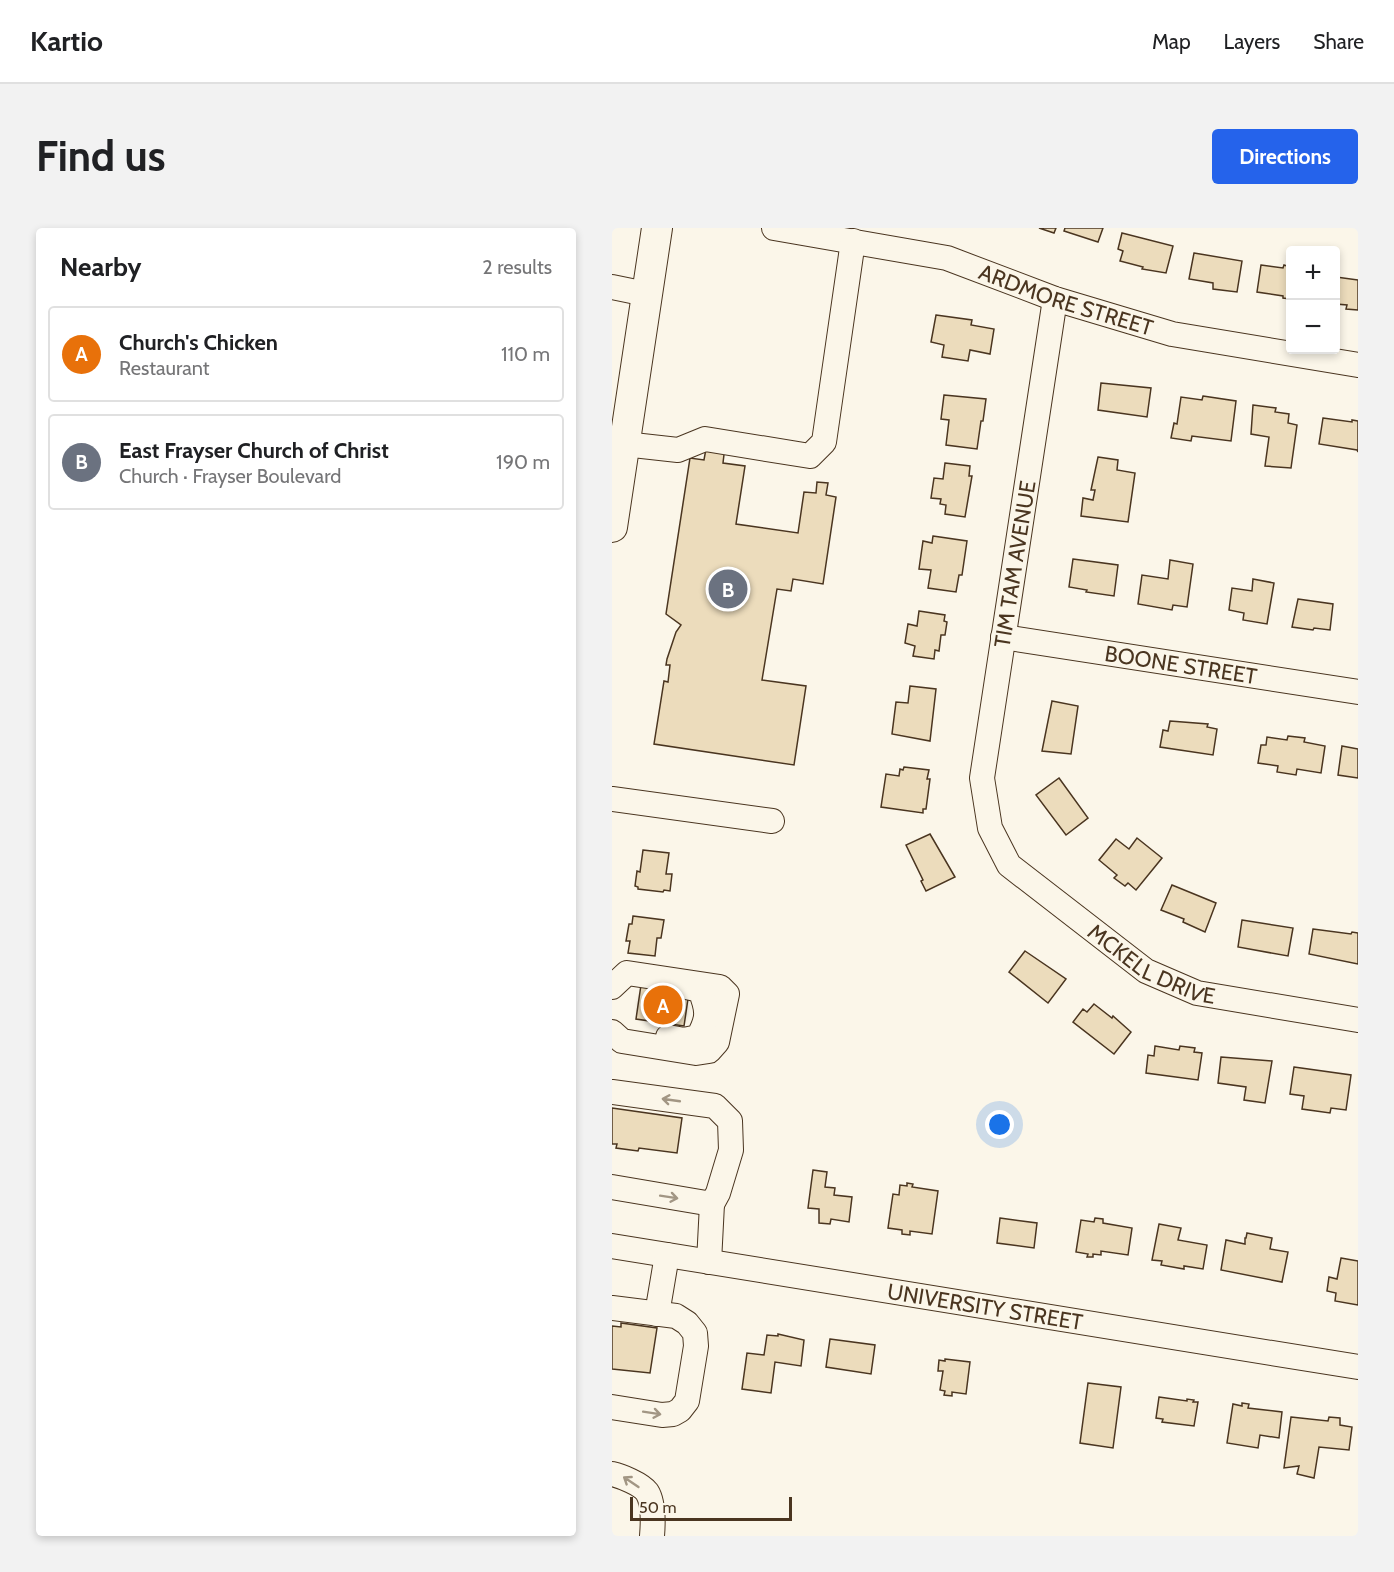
<!DOCTYPE html>
<html lang="en">
<head>
<meta charset="utf-8">
<style>
  :root { --surface:#fff; --page:#f2f2f2; --text:#202124; --muted:#757577; --line:#e0e0e0; --accent:#2563eb }
  body { margin:0; font-family:Cabin,sans-serif; background:var(--page); color:var(--text) }
  .controls { position:absolute; right:18px; top:18px; display:grid; overflow:hidden; border-radius:6px; box-shadow:0 3px 9px #0003 }
  .controls button { width:54px; height:54px; display:grid; place-items:center; padding:0; border:0; border-bottom:2px solid var(--line); background:var(--surface); color:var(--text); font:30px sans-serif }
  .scale { position:absolute; left:18px; bottom:15px; width:162px; box-sizing:border-box; padding-left:6px; border:3px solid #4a3520; border-top:0; font-size:16px; line-height:21px; white-space:nowrap; color:#4a3520; -webkit-text-stroke:4px #fbf6e9; paint-order:stroke }
  .you { position:absolute; left:388px; top:897px; width:21px; height:21px; margin:-15px; border:4px solid #fff; border-radius:50%; background:#1a73e8; box-shadow:0 0 0 9px #1a73e833 }
  .badge { display:grid; place-items:center; width:39px; height:39px; border-radius:50%; background:var(--accent); color:#fff; font-size:20px; font-weight:700 }
  .pin { position:absolute; translate:-50% -50%; border:3px solid #fff; box-shadow:0 2px 6px #0006 }
  .list { margin:0; padding:0; list-style:none }
  h2 { display:flex; justify-content:space-between; align-items:center; height:78px; margin:0; padding:0 24px; font-size:26px }
  h2 small { font-size:20px; font-weight:400; color:var(--muted) }
  .list li { display:grid; grid-template-columns:39px 1fr auto; gap:18px; align-items:center; box-sizing:border-box; height:96px; margin:0 12px 12px; padding:0 12px; border:2px solid var(--line); border-radius:6px }
  .list b { display:block; font-size:22px; white-space:nowrap }
  .list p { margin:0; font-size:20px; white-space:nowrap; color:var(--muted) }
  .list em { font-size:20px; font-style:normal; color:var(--muted) }
  .map { position:relative; flex:none; width:746px; height:1308px; overflow:hidden; border-radius:6px }
  header { display:flex; align-items:center; gap:36px; box-sizing:border-box; height:84px; padding:0 30px; background:var(--surface); border-bottom:2px solid var(--line) }
  header strong { font-size:28px }
  nav { display:flex; gap:33px; margin-inline-start:auto; font-size:21px }
  .intro { display:flex; align-items:center; justify-content:space-between; box-sizing:border-box; height:144px; padding:0 36px }
  h1 { margin:0; font-size:42px }
  .button { padding:15px 27px; border-radius:6px; background:var(--accent); color:#fff; font-size:21px; font-weight:700 }
  main { display:flex; gap:36px; padding:0 36px }
  aside { flex:1; background:var(--surface); border-radius:6px; box-shadow:0 3px 9px #0003 }
  .map>svg:first-child { display:block }
  .building { fill:#ecdcbc; stroke:#4a3520; stroke-width:1.5 }
  .lines { fill:none; stroke-linecap:round; stroke-linejoin:round }
  .minor-casing { stroke:#4a3520; stroke-width:26 }
  .major-casing { stroke:#4a3520; stroke-width:32 }
  .minor { stroke:#fbf6e9; stroke-width:24 }
  .major { stroke:#fbf6e9; stroke-width:30 }
  .oneway { stroke:#a29684 }
  .labels { text-anchor:middle; dominant-baseline:central; stroke-width:4.5; stroke-linejoin:round; paint-order:stroke }
  .street-label { font-size:22px; fill:#4a3520; stroke:#fbf6e9 }
</style>
</head>
<body>
<header>
<strong>Kartio</strong>
<nav><a>Map</a><a>Layers</a><a>Share</a></nav>
</header>
<div class="intro"><h1>Find us</h1><a class="button">Directions</a></div>
<main>
<aside>
<h2>Nearby<small>2 results</small></h2>
<ul class="list">
<li><span class="badge" style="background:#e8710a">A</span><div><b>Church's Chicken</b><p>Restaurant</p></div><em>110 m</em></li>
<li><span class="badge" style="background:#6b7280">B</span><div><b>East Frayser Church of Christ</b><p>Church · Frayser Boulevard</p></div><em>190 m</em></li>
</ul>
</aside>
<div class="map">
<svg width="746" height="1308" viewBox="0 0 746 1308">
  <rect width="100%" height="100%" fill="#fbf6e9"/>
  <g class="building">
    <path d="M427 0H444L442 5Z"/>
    <path d="M453 0H491L486 14 452 3Z"/>
    <path d="M510 5 561 18 554 45 530 41 531 39 508 33 511 23 506 21Z"/>
    <path d="M582 25 630 33 625 64 601 61V55L577 51Z"/>
    <path d="M649 37 671 40 672 37 678 39V71L671 70V68L645 64Z"/>
    <path d="M724 49 746 52V82L734 81 735 77 724 76Z"/>
    <path d="M324 87 360 92 359 97 382 101 378 126 358 122 356 133 330 129 332 117 319 114Z"/>
    <path d="M489 155 539 160 535 189 486 182Z"/>
    <path d="M332 167 374 171 371 193H369L365 221 334 217 337 192 329 191Z"/>
    <path d="M591 168 624 173 619 213 580 208 579 213 559 210 562 195 565 196 569 169 590 172Z"/>
    <path d="M641 177 664 180 663 184 677 186 676 195 685 197 679 240 653 238 657 209 639 206Z"/>
    <path d="M711 190 740 194V192L746 193V224L745 222 707 216Z"/>
    <path d="M95 215 113 218 111 235 133 238 124 296 186 305 192 264 204 265 205 254 216 255 214 267 224 269 211 356 181 351 179 363 165 361 150 452 194 458 182 537 42 516 52 453 56 454 58 437H54L55 431 64 404 69 397 54 386 78 230 92 232Z"/>
    <path d="M486 229 506 232 505 242 523 245 516 294 469 288 471 270 481 272 483 262H479Z"/>
    <path d="M333 235 358 238 357 248H360L353 289 333 286 334 277 328 276 329 271 319 270 322 250 331 251Z"/>
    <path d="M321 308 355 313 350 347H347L344 364 316 360 319 342 307 341 311 313 320 315Z"/>
    <path d="M461 331 506 337 502 368 474 364 475 362 457 359Z"/>
    <path d="M558 332 581 336 575 379 561 377 560 382 526 376 530 347 556 351Z"/>
    <path d="M641 351 662 355 655 396 631 392 632 385 617 382 620 360 640 363Z"/>
    <path d="M686 371 721 376 718 402 702 400 701 402 680 399Z"/>
    <path d="M307 383 333 387 332 393 335 394 333 407H329L327 423 323 422 322 431 301 428 303 418 293 415 296 396 305 398Z"/>
    <path d="M298 458 324 461 318 513 280 506 284 474 296 475Z"/>
    <path d="M440 473 466 478 459 526 430 523Z"/>
    <path d="M558 493 596 496 595 499 605 501 601 527 548 519 551 502 556 503Z"/>
    <path d="M676 508 693 510 692 514 713 518 709 545 685 541 684 547 665 544 666 538 646 535 649 517H654L655 509 675 512Z"/>
    <path d="M730 518 746 521V550L726 547Z"/>
    <path d="M292 539 317 542 315 551H318L314 581H311V585L269 579 274 546 287 548 288 541 291 542Z"/>
    <path d="M447 550 476 590 454 607 424 567Z"/>
    <path d="M318 606 343 649 314 663 309 653 311 652 294 617Z"/>
    <path d="M525 610 550 630 524 662 516 655 513 658 502 650 505 647 487 632 504 611 517 621Z"/>
    <path d="M31 622 57 625 54 646H60L58 663 52 662 51 664 26 661V659L23 658 25 643 28 644Z"/>
    <path d="M560 657 604 675 593 704 571 694 572 691 549 682Z"/>
    <path d="M21 688 52 692 49 710H45L43 728 16 725 18 713H14L17 696H20Z"/>
    <path d="M630 692 681 700 676 728 626 719Z"/>
    <path d="M701 701 739 706 740 704 746 705V736L697 726Z"/>
    <path d="M413 723 454 751 436 775 397 744Z"/>
    <path d="M29 757 77 764 72 798 24 791Z"/>
    <path d="M482 776 500 790 501 788 519 804 502 826 461 794 471 781 475 784Z"/>
    <path d="M543 818 567 822 568 818 583 820 582 824 590 825 586 852 534 845 536 827 542 828Z"/>
    <path d="M609 829 660 833 653 875 632 872 634 859 606 855Z"/>
    <path d="M682 839 739 847 734 882 719 880 718 885 690 881 692 868 678 866Z"/>
    <path d="M0 880 70 890 65 925 27 920 26 923 4 920 5 916H0Z"/>
    <path d="M201 942 215 944 213 959 223 960 222 967 240 969 237 994 219 991 218 996 207 995V981L196 980Z"/>
    <path d="M295 955 301 956 300 959 326 963 320 1006 298 1003V1007L290 1006V1002L276 1000 281 966 287 967 288 957 295 958Z"/>
    <path d="M388 990 425 995 422 1020 385 1015Z"/>
    <path d="M483 990 491 991V995L520 1000 516 1027 489 1023V1027L481 1026V1029H475L476 1026 464 1024 469 992 482 994Z"/>
    <path d="M547 996 569 1000 566 1012 595 1017 591 1041 572 1038V1041L549 1037 550 1033 540 1032Z"/>
    <path d="M635 1005 660 1010 658 1021 676 1024 670 1054 609 1042 614 1012 633 1016V1010H634Z"/>
    <path d="M729 1030 746 1033V1077L723 1073 724 1065 715 1063 717 1049 725 1051Z"/>
    <path d="M9 1095 45 1100 38 1145 0 1141V1098L9 1099Z"/>
    <path d="M166 1106 192 1112 189 1138 163 1134 159 1165 130 1161 135 1125 152 1127 155 1107 166 1108Z"/>
    <path d="M218 1111 263 1117 259 1146 214 1139Z"/>
    <path d="M333 1131 358 1134 354 1166 340 1164V1168L332 1167 333 1163 328 1162 331 1143H326L327 1132 333 1133Z"/>
    <path d="M476 1155 509 1159 501 1220 468 1215Z"/>
    <path d="M547 1169 575 1173V1171L582 1172 581 1174H586L582 1198 550 1194 551 1191 544 1190Z"/>
    <path d="M630 1175 637 1176 636 1180 670 1184 667 1210 648 1207 646 1220 615 1215 621 1176 630 1178Z"/>
    <path d="M679 1189 716 1193 717 1189 728 1190V1197L740 1199 737 1222 707 1219 702 1250 685 1246 687 1238 672 1240Z"/>
  </g>
  <g class="lines">
    <defs>
      <g id="minor">
        <path id="s1" d="M162 0 335 30 443 71 560 106 746 137"/>
        <path d="M0 59 34 66"/>
        <path id="s2" d="M443 71 370 550 378 600 397 637 534 743 585 765 746 792"/>
        <path d="M12 216 66 222 93 211 198 228 212 214 241 13"/>
        <path id="s3" d="M391 409 746 464"/>
        <path d="M0 571 160 593"/>
        <path d="M0 759 15 745 108 759 115 766 105 814 97 823 84 825 10 813 0 804"/>
        <path d="M56 809 72 812 86 809C97 790 96 782 88 762L70 758"/>
        <path d="M0 864 103 878 118 893 119 922 106 965 100 976 0 959"/>
        <path id="s4" d="M0 1018 746 1139"/>
        <path d="M97 1034 100 976"/>
        <path d="M0 1080 64 1088 75 1095 83 1105 84 1118 75 1173 68 1182 61 1186 50 1187 0 1179"/>
        <path d="M45 1086 55 1027"/>
        <path d="M0 1246C9 1248 29 1256 35 1264 42 1275 41 1296 40 1308"/>
      </g>
      <path id="major" d="M0 299 45 0"/>
    </defs>
    <use href="#minor" class="minor-casing"/>
    <use href="#major" class="major-casing"/>
    <use href="#minor" class="minor"/>
    <use href="#major" class="major"/>
  </g>
  <defs><path id="oneway-shaft" d="M-6 0H5M1.5-3L5.5 0L1.5 3" fill="none" stroke-width="1.6" stroke-linecap="round" stroke-linejoin="round" transform="scale(1.5)"/></defs>
  <g class="oneway">
    <use href="#oneway-shaft" transform="translate(59 872) rotate(-172)"/>
    <use href="#oneway-shaft" transform="translate(57 969) rotate(9)"/>
    <use href="#oneway-shaft" transform="translate(40 1185) rotate(9)"/>
    <use href="#oneway-shaft" transform="translate(19 1254) rotate(-146)"/>
  </g>
  <g class="labels">
    <g class="street-label">
      <text stroke="none"><textPath href="#s1" startOffset="302">ARDMORE STREET</textPath></text>
      <text transform="translate(403 336) rotate(-81)">TIM TAM AVENUE</text>
      <text stroke="none"><textPath href="#s3" startOffset="180">BOONE STREET</textPath></text>
      <text stroke="none"><textPath href="#s2" startOffset="752">MCKELL DRIVE</textPath></text>
      <text stroke="none"><textPath href="#s4" startOffset="378">UNIVERSITY STREET</textPath></text>
    </g>
  </g>
</svg>
<div class="controls">
<button>+</button>
<button>−</button>
</div>
<div class="scale">50 m</div>
<div class="you"></div>
<div class="pin badge" style="left:51px;top:777px;background:#e8710a">A</div>
<div class="pin badge" style="left:116px;top:361px;background:#6b7280">B</div>
</div>
</main>
</body>
</html>
